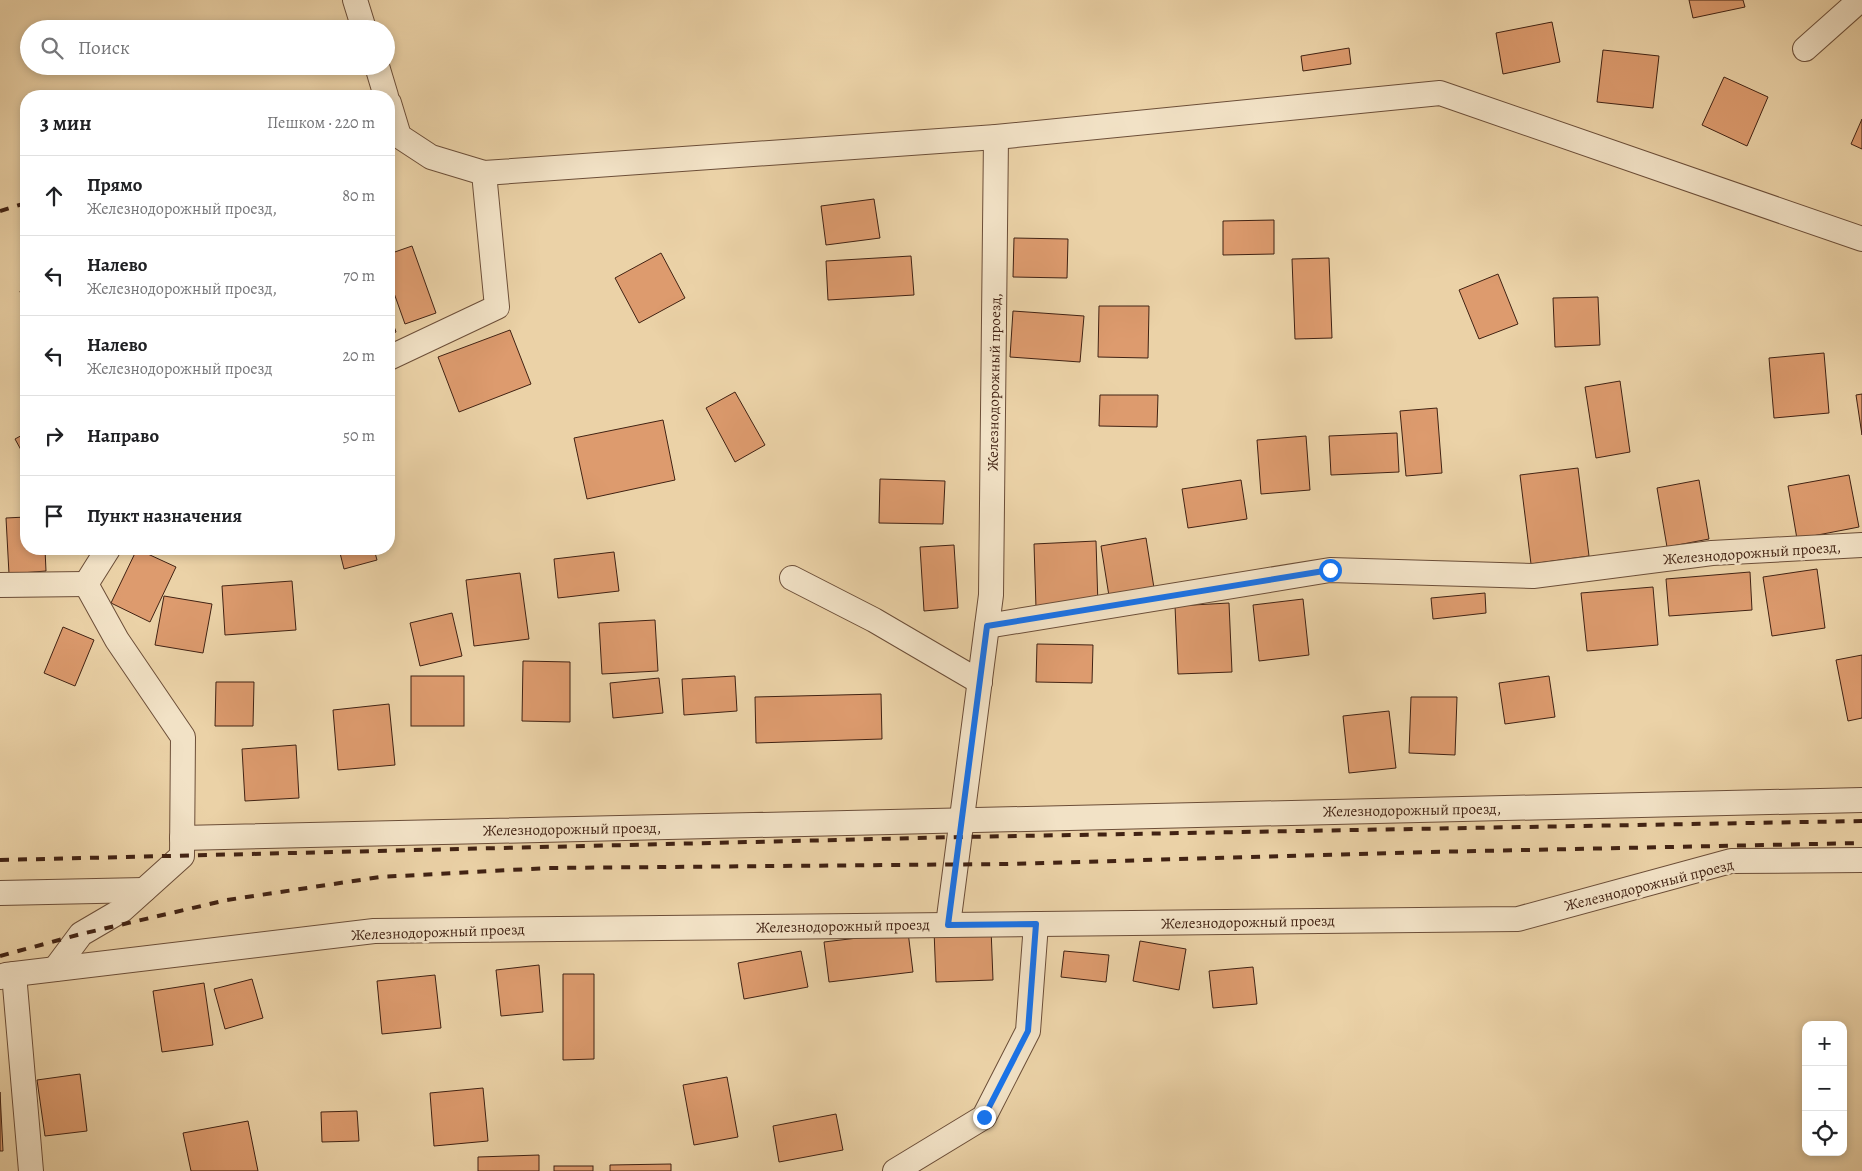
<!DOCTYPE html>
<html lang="ru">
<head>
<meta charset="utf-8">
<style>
  :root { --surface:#fff; --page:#f6f6f6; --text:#202124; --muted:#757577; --line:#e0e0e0 }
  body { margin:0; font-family:Alegreya,serif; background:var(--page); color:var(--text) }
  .controls { position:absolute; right:15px; bottom:15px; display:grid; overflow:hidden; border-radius:10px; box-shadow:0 2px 8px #0003 }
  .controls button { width:45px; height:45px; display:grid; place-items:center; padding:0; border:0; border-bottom:1px solid var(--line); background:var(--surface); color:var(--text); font:25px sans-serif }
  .stop { position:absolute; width:15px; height:15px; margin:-11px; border:4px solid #1a73e8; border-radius:50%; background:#fff }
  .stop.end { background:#1a73e8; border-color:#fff; box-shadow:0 1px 5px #0008 }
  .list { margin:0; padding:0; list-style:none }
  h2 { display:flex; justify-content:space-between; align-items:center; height:65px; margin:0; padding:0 20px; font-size:21px }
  h2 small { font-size:16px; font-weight:400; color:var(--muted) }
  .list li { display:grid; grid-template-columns:32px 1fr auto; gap:15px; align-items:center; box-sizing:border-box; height:80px; padding:0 20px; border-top:1px solid var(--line) }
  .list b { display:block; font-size:19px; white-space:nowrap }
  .list p { margin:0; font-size:16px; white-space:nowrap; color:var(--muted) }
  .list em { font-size:16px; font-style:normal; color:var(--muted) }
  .icon { flex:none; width:28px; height:28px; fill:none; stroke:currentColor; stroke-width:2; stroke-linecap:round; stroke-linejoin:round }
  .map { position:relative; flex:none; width:1862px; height:1171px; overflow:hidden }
  .search { position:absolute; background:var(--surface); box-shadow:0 2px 8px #0003; left:20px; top:20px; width:375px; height:55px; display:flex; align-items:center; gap:12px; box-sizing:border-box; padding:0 18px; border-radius:28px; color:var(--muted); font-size:19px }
  .panel { position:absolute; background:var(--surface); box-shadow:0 2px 8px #0003; left:20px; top:90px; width:375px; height:465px; border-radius:20px }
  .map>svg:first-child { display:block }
  .building { fill:#dd9b6e; stroke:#412213 }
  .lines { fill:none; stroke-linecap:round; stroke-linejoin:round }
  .street-casing { stroke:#6c4e38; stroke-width:26 }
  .street { stroke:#f2e2c6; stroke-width:24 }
  .rail { stroke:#412213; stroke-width:4; stroke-dasharray:9 9; stroke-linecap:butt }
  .route { stroke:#1a73e8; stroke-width:6 }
  .labels { text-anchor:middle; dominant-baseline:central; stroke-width:5; stroke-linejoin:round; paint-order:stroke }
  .street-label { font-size:15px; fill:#412213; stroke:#f2e2c6 }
</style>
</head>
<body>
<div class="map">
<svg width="1862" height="1171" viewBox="0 0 1862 1171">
  <rect width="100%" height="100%" fill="#ebd2a7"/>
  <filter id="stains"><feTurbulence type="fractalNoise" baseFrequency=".004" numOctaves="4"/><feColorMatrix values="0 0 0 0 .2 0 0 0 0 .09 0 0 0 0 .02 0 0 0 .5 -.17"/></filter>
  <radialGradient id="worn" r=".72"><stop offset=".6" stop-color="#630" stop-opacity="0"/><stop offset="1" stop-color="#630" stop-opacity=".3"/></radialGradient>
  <g class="building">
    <path d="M1689 0H1743L1745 7 1693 18Z"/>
    <path d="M1552 22 1560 62 1503 74 1496 33Z"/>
    <path d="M1349 48 1351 64 1303 71 1301 56Z"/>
    <path d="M1603 50 1659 56 1653 108 1597 102Z"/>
    <path d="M1724 77 1768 97 1747 146 1702 125Z"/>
    <path d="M1862 119V149L1851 144Z"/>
    <path d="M874 199 880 238 826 245 821 206Z"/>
    <path d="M1274 220V254L1223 255V221Z"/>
    <path d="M1014 238 1068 239 1067 278 1013 277Z"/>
    <path d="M412 246 436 313 405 324 389 279V254Z"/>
    <path d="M661 253 685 298 639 323 615 278Z"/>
    <path d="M911 256 914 295 828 300 826 261Z"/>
    <path d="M1329 258 1332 338 1295 339 1292 259Z"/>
    <path d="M1498 274 1518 324 1479 339 1459 290Z"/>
    <path d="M26 289V313L20 291Z"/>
    <path d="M1598 297 1600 345 1555 347 1553 298Z"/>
    <path d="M1099 306H1149L1148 358 1098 357Z"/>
    <path d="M1013 311 1084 316 1080 362 1010 357Z"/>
    <path d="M389 312 396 332 389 335Z"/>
    <path d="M510 330 531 384 459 412 438 357Z"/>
    <path d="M1824 353 1829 413 1774 418 1769 358Z"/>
    <path d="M1620 381 1630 452 1596 458 1585 387Z"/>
    <path d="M735 392 765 445 735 462 706 408Z"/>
    <path d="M1862 394V435L1856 395Z"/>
    <path d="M1100 395H1158L1157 427 1099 426Z"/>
    <path d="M1437 408 1442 473 1406 476 1400 411Z"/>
    <path d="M663 420 675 480 587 499 574 438Z"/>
    <path d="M26 433V459L15 439Z"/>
    <path d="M1397 433 1399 472 1331 475 1329 436Z"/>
    <path d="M1306 436 1310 490 1261 494 1257 440Z"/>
    <path d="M1578 468 1589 556 1531 564 1520 475Z"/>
    <path d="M1849 475 1859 527 1797 539 1788 486Z"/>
    <path d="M880 479 945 481 943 524 879 523Z"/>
    <path d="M1241 480 1247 519 1188 528 1182 489Z"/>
    <path d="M1699 480 1709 539 1667 547 1657 488Z"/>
    <path d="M26 517V549H45L46 571 9 574 6 518Z"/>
    <path d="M1146 538 1154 588 1109 596 1101 546Z"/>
    <path d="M1096 541 1098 606 1036 608 1034 544Z"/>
    <path d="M954 545 958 608 924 611 920 547Z"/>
    <path d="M137 549 176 567 150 622 111 603Z"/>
    <path d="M339 549H374L377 560 344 569Z"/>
    <path d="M614 552 619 591 558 598 554 559Z"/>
    <path d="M1817 569 1825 628 1772 636 1763 577Z"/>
    <path d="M1750 572 1752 610 1669 616 1666 579Z"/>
    <path d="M520 573 529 639 474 646 466 580Z"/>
    <path d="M292 581 296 630 225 635 222 586Z"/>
    <path d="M1653 587 1658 645 1587 651 1581 593Z"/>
    <path d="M1485 593 1486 613 1433 619 1431 598Z"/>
    <path d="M164 596 212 604 203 653 155 645Z"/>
    <path d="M1303 599 1309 655 1259 661 1253 605Z"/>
    <path d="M1229 603 1232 672 1178 674 1175 606Z"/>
    <path d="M452 613 462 656 420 666 410 623Z"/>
    <path d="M655 620 658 671 602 674 599 623Z"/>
    <path d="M63 627 94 640 75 686 44 673Z"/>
    <path d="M1037 644 1093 645 1092 683 1036 682Z"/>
    <path d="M1862 655V718L1848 721 1836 660Z"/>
    <path d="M523 661 570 662V722L522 721Z"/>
    <rect x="411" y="676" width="53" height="50"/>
    <path d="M735 676 737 711 684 715 682 679Z"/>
    <path d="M1549 676 1555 717 1505 724 1499 683Z"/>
    <path d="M659 678 663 713 613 718 610 683Z"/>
    <path d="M216 682H254L253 726H215Z"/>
    <path d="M881 694 882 739 756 743 755 697Z"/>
    <path d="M1411 697H1457L1455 755 1409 753Z"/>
    <path d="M389 704 395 765 338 770 333 710Z"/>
    <path d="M1389 711 1396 768 1349 773 1343 716Z"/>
    <path d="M296 745 299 798 245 801 242 749Z"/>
    <path d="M991 928 993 980 936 982 934 930Z"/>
    <path d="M908 932 913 972 829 982 824 942Z"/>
    <path d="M1140 941 1186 949 1179 990 1133 981Z"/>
    <path d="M801 951 808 987 744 999 738 963Z"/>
    <path d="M1064 951 1109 955 1106 982 1061 977Z"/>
    <path d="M539 965 543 1012 501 1016 496 970Z"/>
    <path d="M1253 967 1257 1004 1213 1008 1209 971Z"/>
    <path d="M563 974H594V1059L563 1060Z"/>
    <path d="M435 975 441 1028 382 1034 377 981Z"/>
    <path d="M252 979 263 1018 225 1029 214 989Z"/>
    <path d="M204 983 213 1045 162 1052 153 991Z"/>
    <path d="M80 1074 87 1131 45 1136 37 1080Z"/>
    <path d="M727 1077 738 1137 694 1145 683 1085Z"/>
    <path d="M483 1088 488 1141 434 1146 430 1093Z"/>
    <path d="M0 1092 3 1151H0Z"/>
    <path d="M357 1111 359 1141 322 1142 321 1112Z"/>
    <path d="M836 1114 843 1150 779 1162 773 1126Z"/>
    <path d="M248 1121 258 1171H191L183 1133Z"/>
    <path d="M539 1155V1171H478V1157Z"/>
    <path d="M671 1164V1171H610V1165Z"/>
    <rect x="554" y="1166" width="39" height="5"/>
  </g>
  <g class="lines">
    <defs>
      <g id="street">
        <path d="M355 0 364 29"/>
        <path d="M1805 49 1860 0"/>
        <path d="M377 66 386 96"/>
        <path d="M389 103 399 136 431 157 484 173 497 307 389 358"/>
        <path d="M484 173 996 137 1440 93 1862 239"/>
        <path d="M792 578 874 620 980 682"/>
        <path d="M0 585 86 584"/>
        <path d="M987 626 1330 570 1533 576 1712 553 1862 545"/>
        <path d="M182 838 1862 800"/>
        <path d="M0 893 144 890"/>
        <path d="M948 925 991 595 996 137"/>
        <path d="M55 969 81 934 122 910 182 856 183 737 117 640 86 584 108 549"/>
        <path d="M14 974 31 1171"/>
        <path d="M0 977 6 975 374 931 1518 919 1731 861 1862 860"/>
        <path d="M895 1171 984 1117 1028 1031 1036 924"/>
      </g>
    </defs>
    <use href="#street" class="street-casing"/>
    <use href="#street" class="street"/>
    <g class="rail">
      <path d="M0 211 26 203"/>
      <path d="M0 860 960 837 1862 821"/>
      <path d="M0 956 81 934 227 900 380 877 548 868 1007 864 1428 852 1862 843"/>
    </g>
  </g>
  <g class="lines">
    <path class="route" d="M984 1117 1028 1031 1036 924 948 925 987 626 1330 570"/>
  </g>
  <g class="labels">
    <g class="street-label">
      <text transform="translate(994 382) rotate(-89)">Железнодорожный проезд,</text>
      <text transform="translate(1752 553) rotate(-4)">Железнодорожный проезд,</text>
      <text transform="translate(1412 810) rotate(-1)">Железнодорожный проезд,</text>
      <text transform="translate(572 829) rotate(-1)">Железнодорожный проезд,</text>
      <text transform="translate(1649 885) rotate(-14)">Железнодорожный проезд</text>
      <text transform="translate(1248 922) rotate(-1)">Железнодорожный проезд</text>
      <text transform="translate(843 926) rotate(-1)">Железнодорожный проезд</text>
      <text transform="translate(438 932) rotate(-2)">Железнодорожный проезд</text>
    </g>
  </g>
  <rect width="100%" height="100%" filter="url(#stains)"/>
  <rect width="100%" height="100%" fill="url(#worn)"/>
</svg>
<div class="controls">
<button>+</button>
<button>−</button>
<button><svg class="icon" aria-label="locate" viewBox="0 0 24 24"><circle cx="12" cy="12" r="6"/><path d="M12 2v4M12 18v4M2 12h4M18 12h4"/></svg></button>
</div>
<div class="stop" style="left:1330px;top:570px"></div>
<div class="stop end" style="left:984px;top:1117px"></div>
<div class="search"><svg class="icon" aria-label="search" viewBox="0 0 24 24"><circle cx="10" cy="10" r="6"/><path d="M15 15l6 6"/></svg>Поиск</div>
<section class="panel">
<h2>3 мин<small>Пешком · 220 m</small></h2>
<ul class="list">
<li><svg class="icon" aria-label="ahead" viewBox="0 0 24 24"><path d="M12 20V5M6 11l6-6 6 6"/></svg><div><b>Прямо</b><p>Железнодорожный проезд,</p></div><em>80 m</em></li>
<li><svg class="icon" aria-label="left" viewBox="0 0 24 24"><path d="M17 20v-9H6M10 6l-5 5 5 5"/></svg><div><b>Налево</b><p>Железнодорожный проезд,</p></div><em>70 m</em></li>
<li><svg class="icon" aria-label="left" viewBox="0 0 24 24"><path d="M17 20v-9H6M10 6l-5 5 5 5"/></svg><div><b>Налево</b><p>Железнодорожный проезд</p></div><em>20 m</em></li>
<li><svg class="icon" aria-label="right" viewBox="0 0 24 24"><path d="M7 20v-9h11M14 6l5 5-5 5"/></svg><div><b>Направо</b></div><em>50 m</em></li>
<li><svg class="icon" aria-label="arrive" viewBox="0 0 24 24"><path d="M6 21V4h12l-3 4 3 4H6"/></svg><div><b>Пункт назначения</b></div></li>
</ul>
</section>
</div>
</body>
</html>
